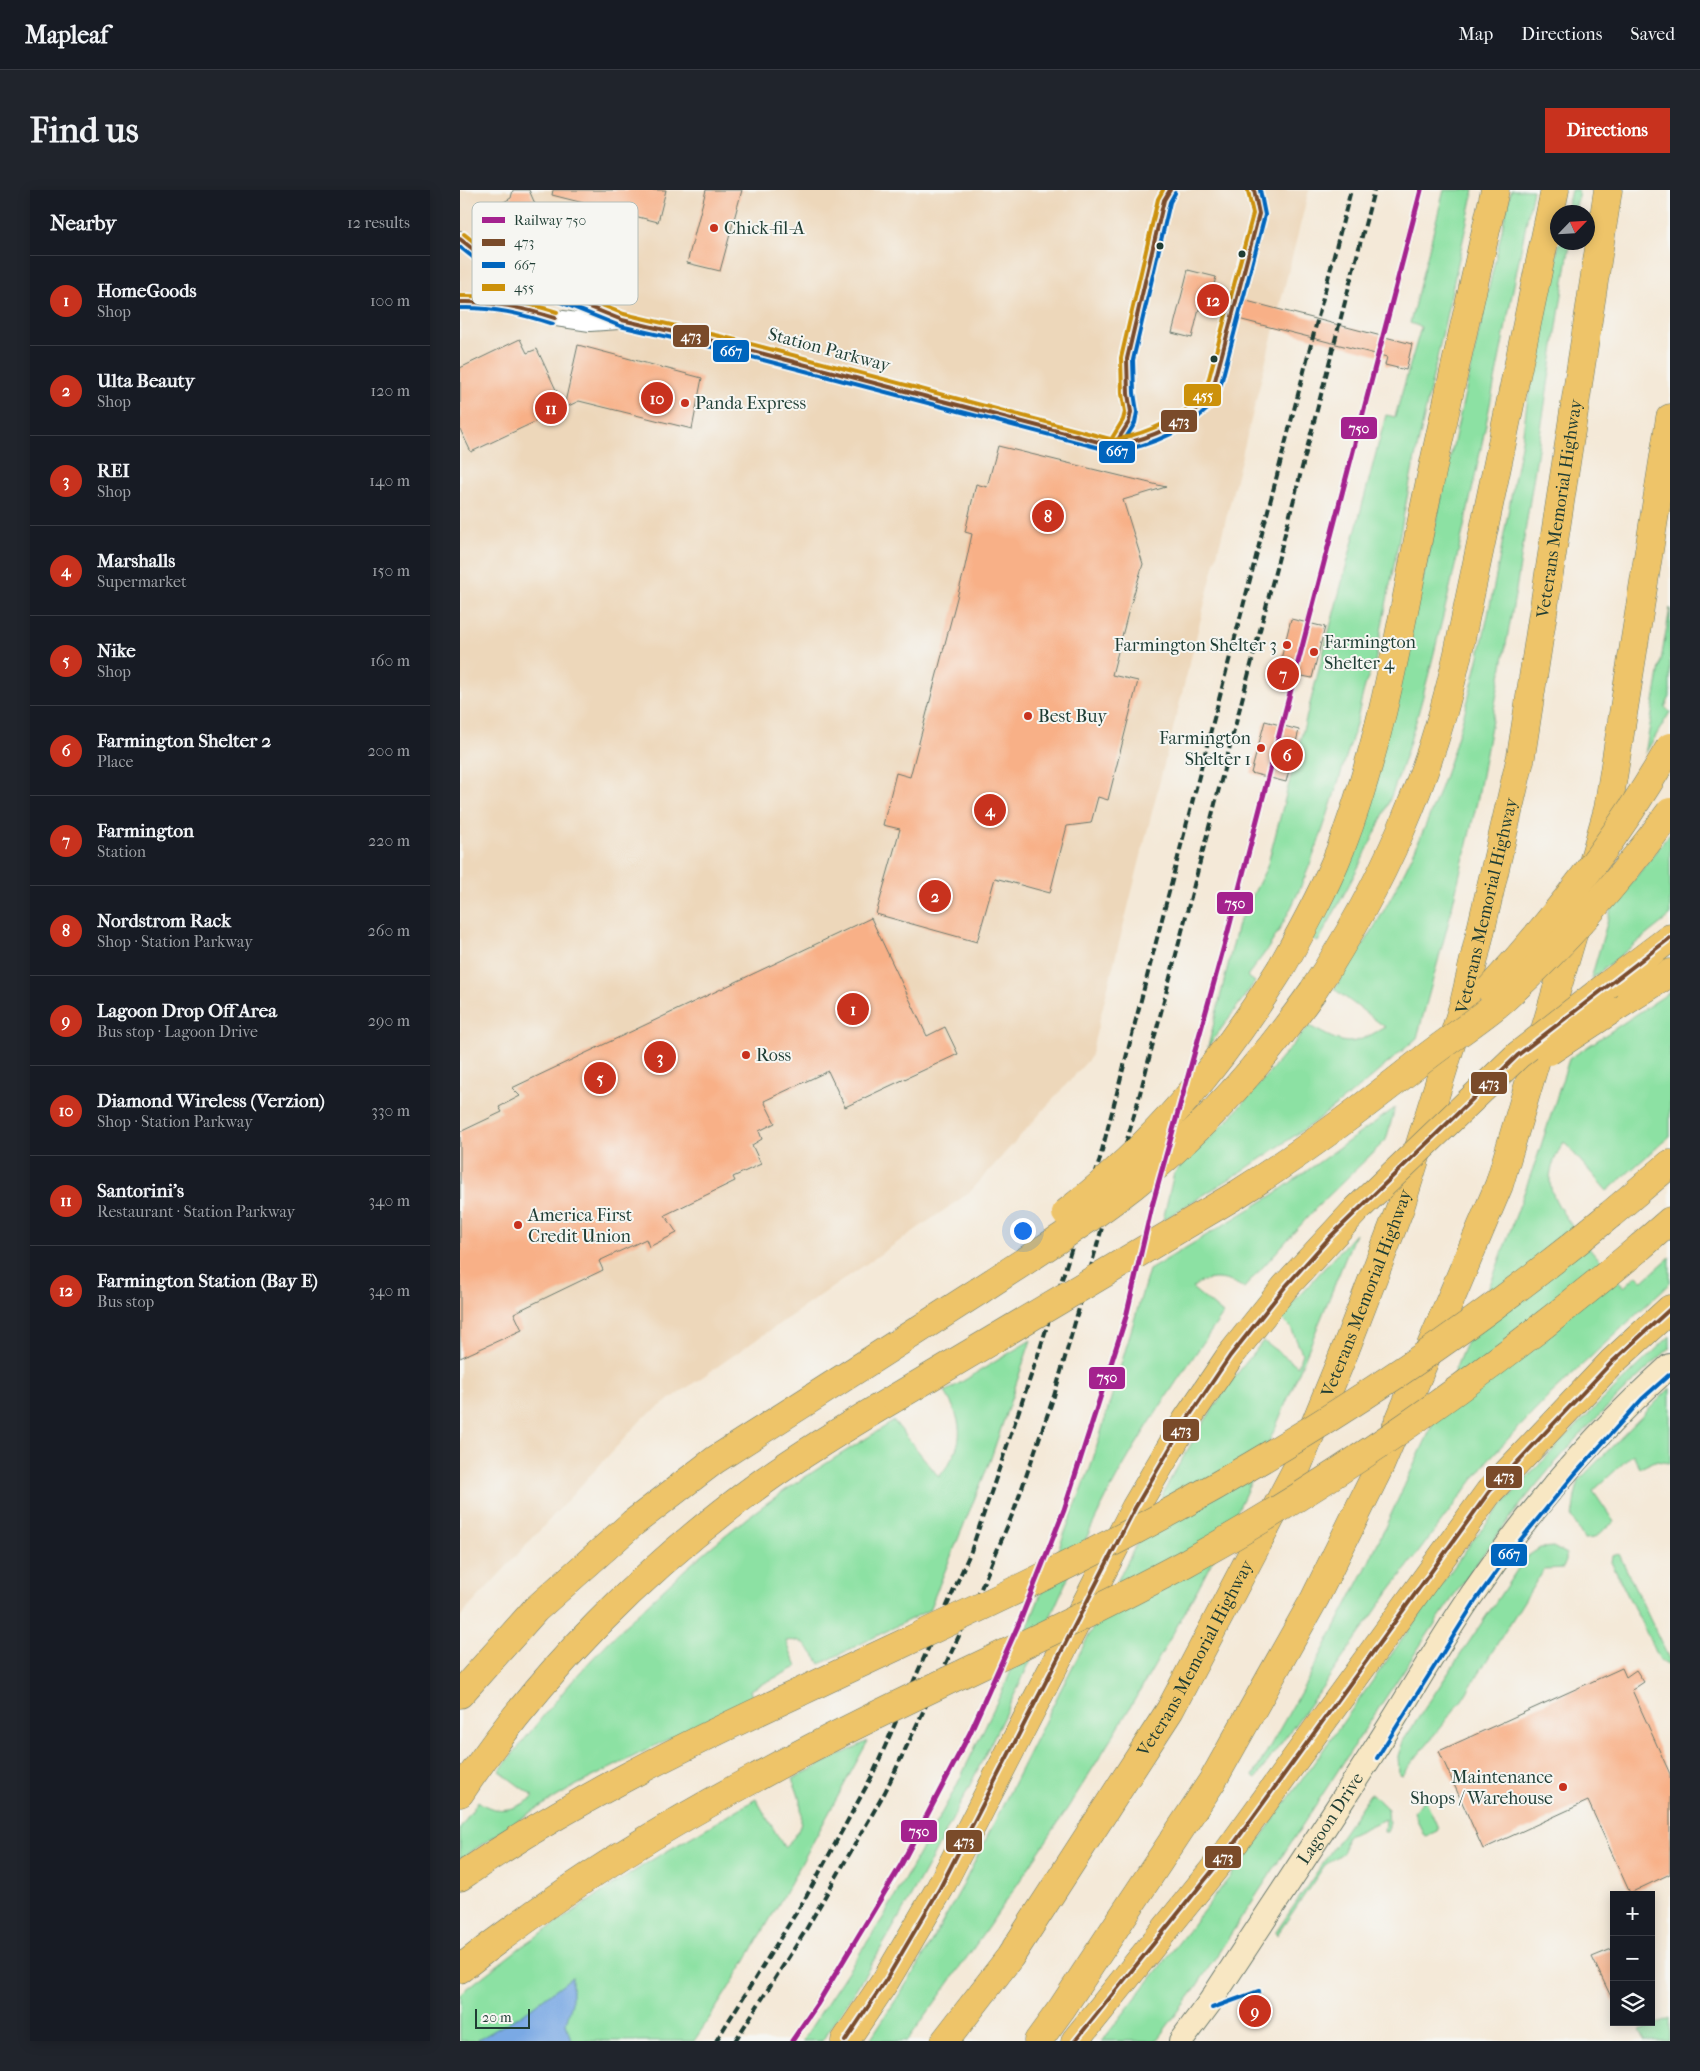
<!DOCTYPE html>
<html lang="en">
<head>
<meta charset="utf-8">
<style>
  :root { --surface:#171b24; --page:#20242c; --text:#f1f3f6; --muted:#9ea1a6; --line:#363941; --accent:#c8321e }
  body { margin:0; font-family:"IM FELL French Canon",serif; background:var(--page); color:var(--text) }
  .controls { position:absolute; right:15px; bottom:15px; display:grid; overflow:hidden; border-radius:0px; box-shadow:0 2px 12px #0003 }
  .controls button { width:45px; height:45px; display:grid; place-items:center; padding:0; border:0; border-bottom:1px solid var(--line); background:var(--surface); color:var(--text); font:25px sans-serif }
  .compass { position:absolute; left:1090px; top:15px; width:45px; height:45px; border-radius:50%; background:var(--surface); box-shadow:0 2px 12px #0003; rotate:65deg }
  .scale { position:absolute; left:15px; bottom:12px; width:55px; box-sizing:border-box; padding-left:5px; border:2px solid #1f3d34; border-top:0; font-size:14px; line-height:18px; white-space:nowrap; color:#1f3d34; -webkit-text-stroke:4px #f6f6f2; paint-order:stroke }
  .you { position:absolute; left:562px; top:1040px; width:18px; height:18px; margin:-12px; border:4px solid #fff; border-radius:50%; background:#1a73e8; box-shadow:0 0 0 8px #1a73e833 }
  .badge { display:grid; place-items:center; width:32px; height:32px; border-radius:50%; background:var(--accent); color:#fff; font-size:16px; font-weight:700 }
  .pin { position:absolute; translate:-50% -50%; border:2px solid #fff; box-shadow:0 1px 5px #0006 }
  .list { margin:0; padding:0; list-style:none }
  h2 { display:flex; justify-content:space-between; align-items:center; height:65px; margin:0; padding:0 20px; font-size:21px }
  h2 small { font-size:16px; font-weight:400; color:var(--muted) }
  .list li { display:grid; grid-template-columns:32px 1fr auto; gap:15px; align-items:center; box-sizing:border-box; height:90px; padding:0 20px; border-top:1px solid var(--line) }
  .list b { display:block; font-size:19px; white-space:nowrap }
  .list p { margin:0; font-size:16px; white-space:nowrap; color:var(--muted) }
  .list em { font-size:16px; font-style:normal; color:var(--muted) }
  .icon { flex:none; width:28px; height:28px; fill:none; stroke:currentColor; stroke-width:2; stroke-linecap:round; stroke-linejoin:round }
  .map { position:relative; flex:none; width:1210px; height:1851px; overflow:hidden; border-radius:0px }
  header { display:flex; align-items:center; gap:30px; box-sizing:border-box; height:70px; padding:0 25px; background:var(--surface); border-bottom:1px solid var(--line) }
  header strong { font-size:24px }
  nav { display:flex; gap:28px; margin-inline-start:auto; font-size:18px }
  .intro { display:flex; align-items:center; justify-content:space-between; box-sizing:border-box; height:120px; padding:0 30px }
  h1 { margin:0; font-size:35px }
  .button { padding:12px 22px; border-radius:0px; background:var(--accent); color:#fff; font-size:18px; font-weight:700 }
  main { display:flex; gap:30px; padding:0 30px }
  aside { flex:1; background:var(--surface); border-radius:0px; box-shadow:0 2px 12px #0003 }
  .map>svg:first-child { display:block }
  .built { fill:#edd7ba }
  .green { fill:#8ce1a3; stroke:#568f6c }
  .water { fill:#7aa9e4; stroke:#4c738c }
  .building { fill:#f8b087 }
  .lines { fill:none; stroke-linecap:round; stroke-linejoin:round }
  .street-casing { stroke:#6a796d; stroke-width:18 }
  .secondary-casing { stroke:#6a796d; stroke-width:26 }
  .highway-casing { stroke:#6a796d; stroke-width:29 }
  .street { stroke:#fff; stroke-width:16 }
  .secondary { stroke:#f8e7c3; stroke-width:24 }
  .highway { stroke:#eec469; stroke-width:28 }
  .rail { stroke:#1f3d34; stroke-width:4; stroke-dasharray:8 4; stroke-linecap:butt }
  .highway-bridge-casing { stroke:#6a796d; stroke-width:29; stroke-linecap:butt }
  .highway-bridge { stroke:#eec469; stroke-width:28 }
  .bus-1-casing { stroke:#f6f6f2; stroke-width:8 }
  .bus-2-casing { stroke:#f6f6f2; stroke-width:8 }
  .bus-3-casing { stroke:#f6f6f2; stroke-width:8 }
  .bus-1 { stroke:#7a4b2a; stroke-width:4 }
  .bus-2 { stroke:#0065bd; stroke-width:4 }
  .bus-3 { stroke:#cc910a; stroke-width:4 }
  .rail-1-casing { stroke:#f6f6f2; stroke-width:9 }
  .rail-1 { stroke:#a4228e; stroke-width:5 }
  .poi-dot { fill:#c8321e; stroke:#f6f6f2; stroke-width:2 }
  .bus-dot { fill:#1f3d34; stroke:#f6f6f2; stroke-width:2 }
  .labels { text-anchor:middle; dominant-baseline:central; stroke-width:4; stroke-linejoin:round; paint-order:stroke }
  .poi-label { font-size:18px; fill:#1f3d34; stroke:#f6f6f2; text-anchor:start }
  .street-label { font-size:18px; fill:#1f3d34; stroke:#f6f6f2 }
  .key { fill:#f6f6f2; stroke:#b6beb9; stroke-width:1 }
  .key-label { font-size:14px; fill:#1f3d34 }
  .line-badge { stroke:#f6f6f2; stroke-width:2 }
  .badge-label { font-size:14px; text-anchor:middle; font-weight:bold; fill:#fff }
</style>
</head>
<body>
<header>
<strong>Mapleaf</strong>
<nav><a>Map</a><a>Directions</a><a>Saved</a></nav>
</header>
<div class="intro"><h1>Find us</h1><a class="button">Directions</a></div>
<main>
<aside>
<h2>Nearby<small>12 results</small></h2>
<ul class="list">
<li><span class="badge">1</span><div><b>HomeGoods</b><p>Shop</p></div><em>100 m</em></li>
<li><span class="badge">2</span><div><b>Ulta Beauty</b><p>Shop</p></div><em>120 m</em></li>
<li><span class="badge">3</span><div><b>REI</b><p>Shop</p></div><em>140 m</em></li>
<li><span class="badge">4</span><div><b>Marshalls</b><p>Supermarket</p></div><em>150 m</em></li>
<li><span class="badge">5</span><div><b>Nike</b><p>Shop</p></div><em>160 m</em></li>
<li><span class="badge">6</span><div><b>Farmington Shelter 2</b><p>Place</p></div><em>200 m</em></li>
<li><span class="badge">7</span><div><b>Farmington</b><p>Station</p></div><em>220 m</em></li>
<li><span class="badge">8</span><div><b>Nordstrom Rack</b><p>Shop · Station Parkway</p></div><em>260 m</em></li>
<li><span class="badge">9</span><div><b>Lagoon Drop Off Area</b><p>Bus stop · Lagoon Drive</p></div><em>290 m</em></li>
<li><span class="badge">10</span><div><b>Diamond Wireless (Verzion)</b><p>Shop · Station Parkway</p></div><em>330 m</em></li>
<li><span class="badge">11</span><div><b>Santorini's</b><p>Restaurant · Station Parkway</p></div><em>340 m</em></li>
<li><span class="badge">12</span><div><b>Farmington Station (Bay E)</b><p>Bus stop</p></div><em>340 m</em></li>
</ul>
</aside>
<div class="map">
<svg width="1210" height="1851" viewBox="0 0 1210 1851">
  <rect width="100%" height="100%" fill="#f6f6f2"/>
  <filter id="ink" filterUnits="userSpaceOnUse"><feTurbulence type="fractalNoise" baseFrequency=".02" numOctaves="2"/><feDisplacementMap in="SourceGraphic" scale="10" xChannelSelector="R" yChannelSelector="G"/><feConvolveMatrix kernelMatrix="1 2 1 2 8 2 1 2 1" color-interpolation-filters="sRGB"/></filter>
  <filter id="wash" filterUnits="userSpaceOnUse"><feTurbulence type="fractalNoise" baseFrequency=".0096" numOctaves="4" result="noise"/><feDisplacementMap in="SourceGraphic" scale="20" xChannelSelector="R" yChannelSelector="G"/><feGaussianBlur stdDeviation="1.12" result="paint"/><feColorMatrix in="noise" values="0 0 0 0 0 0 0 0 0 0 0 0 0 0 0 0 0 1.4 0 .05"/><feComposite in="paint" operator="in"/></filter>
  <g filter="url(#wash)">
    <rect width="100%" height="100%" fill="#f4e9d8"/>
    <path class="built" d="M0 0H849L630 868 509 1003 183 1228 0 1427Z"/>
    <g class="green">
      <path d="M984 0H1014L953 277 915 472C901 496 900 525 891 552 869 619 850 691 812 752 805 764 795 775 787 786L795 792 748 857 778 734 807 677 926 225 935 227 961 137 950 133Z"/>
      <path d="M1051 0H1073C1045 137 1020 274 987 410 971 475 956 541 932 604 912 655 884 704 858 752L850 748 959 406Z"/>
      <path d="M1111 0H1119L1115 22H1106Z"/>
      <path d="M1099 53H1110L1056 400 1017 612 987 738 957 848 905 893 852 934 784 980 703 1030 714 983 770 928 849 836C886 855 887 859 925 837L874 799C889 775 906 753 919 729 938 696 955 662 969 627 1018 510 1037 375 1062 250L1067 214Z"/>
      <path d="M1210 418V507L1205 517 1210 522 1185 564Z"/>
      <path d="M1210 643V726L1131 789 1151 719Z"/>
      <path d="M1210 802V946L1147 1001 1104 952C1096 965 1090 976 1090 991 1090 1019 1145 1075 1164 1097L1177 1085 1183 1091 1210 1067V1093L1092 1203 1028 1270 930 1400 866 1492 796 1588 793 1586 847 1491 906 1378 968 1245 1034 1085 1079 962 1109 869Z"/>
      <path d="M935 918 926 950 855 1019 784 1098C767 1088 749 1084 732 1098L763 1124C723 1182 681 1241 648 1304 616 1366 590 1430 560 1493 501 1616 439 1738 362 1851H342L423 1728 495 1599 546 1493 631 1276 689 1080 813 1005Z"/>
      <path d="M895 1044C849 1159 803 1275 745 1385 658 1548 556 1702 447 1851H409L458 1776 502 1697 602 1497 711 1288 741 1237 769 1194 803 1151 838 1176 842 1163 831 1138 820 1127Z"/>
      <path d="M1210 1146V1158C1155 1207 1102 1261 1057 1319 1002 1390 954 1465 905 1539 848 1627 790 1715 732 1803L696 1851H642L801 1647 1013 1350C1073 1276 1141 1211 1210 1146Z"/>
      <path d="M571 1150 530 1271 469 1420 360 1474C351 1460 344 1448 326 1451L337 1477 290 1500 292 1507 115 1596 68 1624 0 1669V1639L18 1611C37 1626 57 1619 74 1607L39 1581C70 1543 100 1503 134 1467 182 1417 233 1370 288 1327 334 1292 385 1262 434 1231L479 1287C504 1256 506 1236 485 1202Z"/>
      <path d="M1210 1198V1273L1195 1271 1180 1278 1173 1264 1133 1301 1154 1332 1134 1348 1124 1349 1112 1328 1115 1306 1119 1290Z"/>
      <path d="M1093 1357 1106 1364V1371L1103 1378 1084 1379 1002 1510 942 1585 939 1584 938 1566 943 1551 1065 1368 1080 1358Z"/>
      <path d="M1159 1364 1210 1471V1475L1200 1470 1151 1372 1152 1366Z"/>
      <path d="M408 1551C352 1653 300 1755 234 1851H0V1804L61 1757 135 1707 190 1671 296 1609 324 1657C327 1654 332 1650 335 1646 347 1629 340 1605 332 1589Z"/>
      <path d="M910 1604H912L928 1619 929 1637 927 1642H924L925 1629 886 1647 884 1662 865 1675 817 1745 816 1742Z"/>
      <path d="M965 1608 978 1638 977 1641 966 1646 963 1644 954 1622Z"/>
      <path d="M1210 1828V1851H1185L1180 1841Z"/>
    </g>
    <path class="water" d="M112 1787V1812L106 1833 111 1851H16L63 1824Z"/>
    <g id="blocks">
      <g class="building">
        <path d="M53 0H69L79 23 76 25 67 47 38 40 45 20 42 13 51 8Z"/>
        <path d="M93 0H206L198 32 92 5Z"/>
        <path d="M246 0H282L260 81 227 73Z"/>
        <path d="M728 80 756 87 752 102 952 154 946 180 925 175 927 167 739 119 732 148 712 143Z"/>
        <path d="M60 149 67 163 77 159 104 217 118 155 242 188 232 239 119 211 11 262 0 239V178Z"/>
        <path d="M538 256 706 297 663 310 683 374 668 423 652 485 678 491 648 610 638 607 631 633 607 636 590 703 535 688 517 752 416 724 440 639 423 635 436 583 450 587 504 381 512 344 505 342 516 294 527 297Z"/>
        <path d="M831 429 865 437 852 488 818 481Z"/>
        <path d="M805 531 839 540 826 592 791 583Z"/>
        <path d="M411 728 467 846 485 837 498 864 385 917 368 881 304 911 315 933 299 941 302 949 292 955 301 974 273 987 275 991 205 1025 217 1043 189 1057 186 1049 139 1071 143 1080 54 1123 62 1140 0 1168V942L42 922 39 917 60 906 52 898Z"/>
        <path d="M1162 1478 1166 1487 1176 1480 1184 1492 1172 1500 1210 1584V1684L1170 1703 1128 1611 1023 1659 979 1561Z"/>
        <path d="M1154 1758V1813L1132 1767Z"/>
      </g>
    </g>
  </g>
  <g filter="url(#ink)">
    <use href="#blocks" fill-opacity="0" stroke="#6a796d" stroke-width="1"/>
    <g class="lines">
      <defs>
        <g id="street">
          <path d="M0 49 41 81 162 130 270 155 654 256"/>
          <path d="M0 112 16 111 49 114 96 128 130 133 159 131"/>
        </g>
        <g id="secondary">
          <path id="s1" d="M721 1851 750 1812C804 1729 859 1647 912 1564 946 1512 976 1457 1011 1406 1067 1324 1136 1242 1210 1176"/>
        </g>
        <g id="highway">
          <path d="M1133 672 1148 619 1210 228"/>
          <path d="M821 778C843 739 865 699 881 658 924 547 942 426 966 310 988 206 1012 103 1035 0"/>
          <path d="M1149 794 1210 748"/>
          <path d="M853 801C923 695 971 586 998 463L1095 0"/>
          <path d="M1150 821 1210 783"/>
          <path d="M1151 1024 1210 974"/>
          <path d="M1179 1058 1210 1031"/>
          <path d="M0 1504 75 1420 173 1333 255 1270 519 1101"/>
          <path d="M0 1603C80 1482 187 1376 304 1291 346 1261 391 1234 435 1208"/>
          <path d="M0 1687C106 1614 221 1557 338 1503"/>
          <path d="M0 1779C93 1706 193 1642 297 1587"/>
          <path d="M385 1851 426 1790 480 1698 675 1318 726 1231 770 1166"/>
          <path id="s2" d="M485 1851 550 1767 710 1520 836 1280 886 1158 940 1018 1004 813 1061 566 1148 0"/>
          <path d="M578 1851 602 1818 753 1590 855 1408 920 1276 1039 995 1117 731"/>
          <path d="M615 1851 770 1659 1029 1302 1152 1172 1210 1119"/>
        </g>
      </defs>
      <use href="#street" class="street-casing"/>
      <use href="#secondary" class="secondary-casing"/>
      <use href="#highway" class="highway-casing"/>
      <use href="#street" class="street"/>
      <use href="#secondary" class="secondary"/>
      <use href="#highway" class="highway"/>
      <g class="rail">
        <path d="M256 1851 346 1707 412 1586 511 1361 577 1168 639 972 891 0"/>
        <path d="M275 1851 344 1743 425 1602 517 1408 555 1318 594 1206 677 915 914 0"/>
      </g>
      <defs>
        <g id="highway-bridge">
          <path d="M1030 799C1100 723 1158 647 1210 557"/>
          <path d="M1089 861 1150 821"/>
          <path d="M606 1023C696 953 761 874 821 778"/>
          <path d="M519 1101C571 1067 624 1034 673 996 742 941 802 873 853 801"/>
          <path d="M770 1166 825 1097 896 1020 1058 865 1149 794"/>
          <path d="M435 1208 776 1005C841 964 901 919 960 872 987 850 1019 831 1045 808 1106 753 1161 689 1210 622"/>
          <path d="M338 1503C455 1447 575 1394 689 1333 855 1244 1006 1145 1151 1024"/>
          <path d="M297 1587C436 1510 584 1450 724 1374 886 1285 1037 1177 1179 1058"/>
        </g>
      </defs>
      <use href="#highway-bridge" class="highway-bridge-casing"/>
      <use href="#highway-bridge" class="highway-bridge"/>
      <defs>
        <g id="bus-1">
          <path d="M0 49 41 81 162 130 270 155 654 256C690 249 725 233 751 206L799 24 794 0"/>
          <path d="M0 112C33 111 63 118 95 128"/>
          <path d="M654 256 669 232 671 222 668 204 667 169 704 10 710 0"/>
          <path d="M385 1851 426 1790 480 1698 675 1318 726 1231 770 1166 825 1097 870 1047 1058 865 1210 748"/>
          <path d="M615 1851 770 1659 1029 1302 1152 1172 1210 1119"/>
        </g>
        <g id="bus-2">
          <path d="M0 57 38 87 160 136 269 161 655 262C692 255 732 239 757 209L805 25 800 0"/>
          <path d="M0 118C33 117 62 124 93 134"/>
          <path d="M659 259 675 233 677 222 674 203 673 170 710 12 715 3"/>
          <path d="M917 1568 1016 1410 1052 1360 1114 1285 1182 1209 1210 1184"/>
          <path d="M752 1818 799 1801"/>
        </g>
        <g id="bus-3">
          <path d="M4 44 44 76 164 124 272 149 654 250C688 243 722 228 745 203L793 24 788 1"/>
          <path d="M0 106C34 105 65 112 97 122"/>
          <path d="M649 253 663 230 665 222 662 204 661 168 698 9 703 0"/>
        </g>
      </defs>
      <use href="#bus-1" class="bus-1-casing"/>
      <use href="#bus-2" class="bus-2-casing"/>
      <use href="#bus-3" class="bus-3-casing"/>
      <use href="#bus-1" class="bus-1"/>
      <use href="#bus-2" class="bus-2"/>
      <use href="#bus-3" class="bus-3"/>
      <defs>
        <path id="rail-1" d="M332 1851 358 1813 441 1675 510 1543 560 1431 604 1320 666 1127 692 1016 766 749 961 0"/>
      </defs>
      <use href="#rail-1" class="rail-1-casing"/>
      <use href="#rail-1" class="rail-1"/>
    </g>
  </g>
  <g class="poi-dot">
    <circle cx="254" cy="38" r="5"/>
    <circle cx="225" cy="213" r="5"/>
    <circle cx="827" cy="455" r="5"/>
    <circle cx="854" cy="462" r="5"/>
    <circle cx="568" cy="526" r="5"/>
    <circle cx="801" cy="558" r="5"/>
    <circle cx="286" cy="865" r="5"/>
    <circle cx="58" cy="1035" r="5"/>
    <circle cx="1103" cy="1597" r="5"/>
  </g>
  <g class="bus-dot">
    <circle cx="700" cy="56" r="4.5"/>
    <circle cx="782" cy="64" r="4.5"/>
    <circle cx="754" cy="169" r="4.5"/>
  </g>
  <g class="labels">
    <g class="poi-label">
      <text x="264" y="38">Chick-fil-A</text>
      <text x="235" y="213">Panda Express</text>
      <text x="864" y="452">Farmington<tspan x="864" dy="21">Shelter 4</tspan></text>
      <text x="817" y="455" text-anchor="end">Farmington Shelter 3</text>
      <text x="578" y="526">Best Buy</text>
      <text x="791" y="548" text-anchor="end">Farmington<tspan x="791" dy="21">Shelter 1</tspan></text>
      <text x="296" y="865">Ross</text>
      <text x="68" y="1025">America First<tspan x="68" dy="21">Credit Union</tspan></text>
      <text x="1093" y="1587" text-anchor="end">Maintenance<tspan x="1093" dy="21">Shops / Warehouse</tspan></text>
    </g>
    <g class="street-label">
      <text transform="translate(369 160) rotate(15)">Station Parkway</text>
      <text stroke="none"><textPath href="#s2" startOffset="1672">Veterans Memorial Highway</textPath></text>
      <text stroke="none"><textPath href="#s2" startOffset="1268">Veterans Memorial Highway</textPath></text>
      <text stroke="none"><textPath href="#s2" startOffset="862">Veterans Memorial Highway</textPath></text>
      <text stroke="none"><textPath href="#s2" startOffset="458">Veterans Memorial Highway</textPath></text>
      <text stroke="none"><textPath href="#s1" startOffset="268">Lagoon Drive</textPath></text>
    </g>
  </g>
  <rect x="12" y="12" width="166" height="103" rx="8" class="key"/>
  <rect x="22" y="27" width="23" height="6" fill="#a4228e"/>
  <rect x="22" y="49" width="23" height="7" fill="#7a4b2a"/>
  <rect x="22" y="72" width="23" height="6" fill="#0065bd"/>
  <rect x="22" y="94" width="23" height="7" fill="#cc910a"/>
  <g class="key-label">
    <text x="54" y="35">Railway 750</text>
    <text x="54" y="57">473</text>
    <text x="54" y="80">667</text>
    <text x="54" y="102">455</text>
  </g>
  <g class="line-badge">
    <rect x="212" y="134" width="38" height="24" rx="5" fill="#7a4b2a"/>
    <rect x="252" y="149" width="38" height="24" rx="5" fill="#0065bd"/>
    <rect x="723" y="193" width="39" height="24" rx="5" fill="#cc910a"/>
    <rect x="700" y="219" width="38" height="24" rx="5" fill="#7a4b2a"/>
    <rect x="880" y="226" width="38" height="24" rx="5" fill="#a4228e"/>
    <rect x="638" y="250" width="38" height="24" rx="5" fill="#0065bd"/>
    <rect x="756" y="701" width="38" height="24" rx="5" fill="#a4228e"/>
    <rect x="1010" y="881" width="38" height="24" rx="5" fill="#7a4b2a"/>
    <rect x="628" y="1176" width="38" height="24" rx="5" fill="#a4228e"/>
    <rect x="702" y="1228" width="38" height="24" rx="5" fill="#7a4b2a"/>
    <rect x="1025" y="1275" width="38" height="24" rx="5" fill="#7a4b2a"/>
    <rect x="1030" y="1353" width="38" height="24" rx="5" fill="#0065bd"/>
    <rect x="440" y="1629" width="38" height="24" rx="5" fill="#a4228e"/>
    <rect x="485" y="1639" width="38" height="24" rx="5" fill="#7a4b2a"/>
    <rect x="744" y="1655" width="38" height="24" rx="5" fill="#7a4b2a"/>
  </g>
  <g class="badge-label">
    <text x="231" y="151">473</text>
    <text x="271" y="166">667</text>
    <text x="743" y="210">455</text>
    <text x="719" y="236">473</text>
    <text x="899" y="243">750</text>
    <text x="657" y="266">667</text>
    <text x="775" y="718">750</text>
    <text x="1029" y="898">473</text>
    <text x="647" y="1192">750</text>
    <text x="721" y="1245">473</text>
    <text x="1044" y="1291">473</text>
    <text x="1049" y="1369">667</text>
    <text x="459" y="1646">750</text>
    <text x="504" y="1656">473</text>
    <text x="763" y="1672">473</text>
  </g>
</svg>
<div class="controls">
<button>+</button>
<button>−</button>
<button><svg class="icon" aria-label="layers" viewBox="0 0 24 24"><path d="M12 4l9 5-9 5-9-5zM3 14l9 5 9-5"/></svg></button>
</div>
<svg class="compass" viewBox="-18 -18 36 36"><path d="M0-13l5 13h-10z" fill="#e53935"/><path d="M0 13l5-13h-10z" fill="#9ea1a6"/></svg>
<div class="scale">20 m</div>
<div class="you"></div>
<div class="pin badge" style="left:393px;top:819px">1</div>
<div class="pin badge" style="left:475px;top:706px">2</div>
<div class="pin badge" style="left:200px;top:867px">3</div>
<div class="pin badge" style="left:530px;top:620px">4</div>
<div class="pin badge" style="left:140px;top:888px">5</div>
<div class="pin badge" style="left:827px;top:565px">6</div>
<div class="pin badge" style="left:823px;top:484px">7</div>
<div class="pin badge" style="left:588px;top:326px">8</div>
<div class="pin badge" style="left:795px;top:1821px">9</div>
<div class="pin badge" style="left:197px;top:208px">10</div>
<div class="pin badge" style="left:91px;top:218px">11</div>
<div class="pin badge" style="left:753px;top:110px">12</div>
</div>
</main>
</body>
</html>
